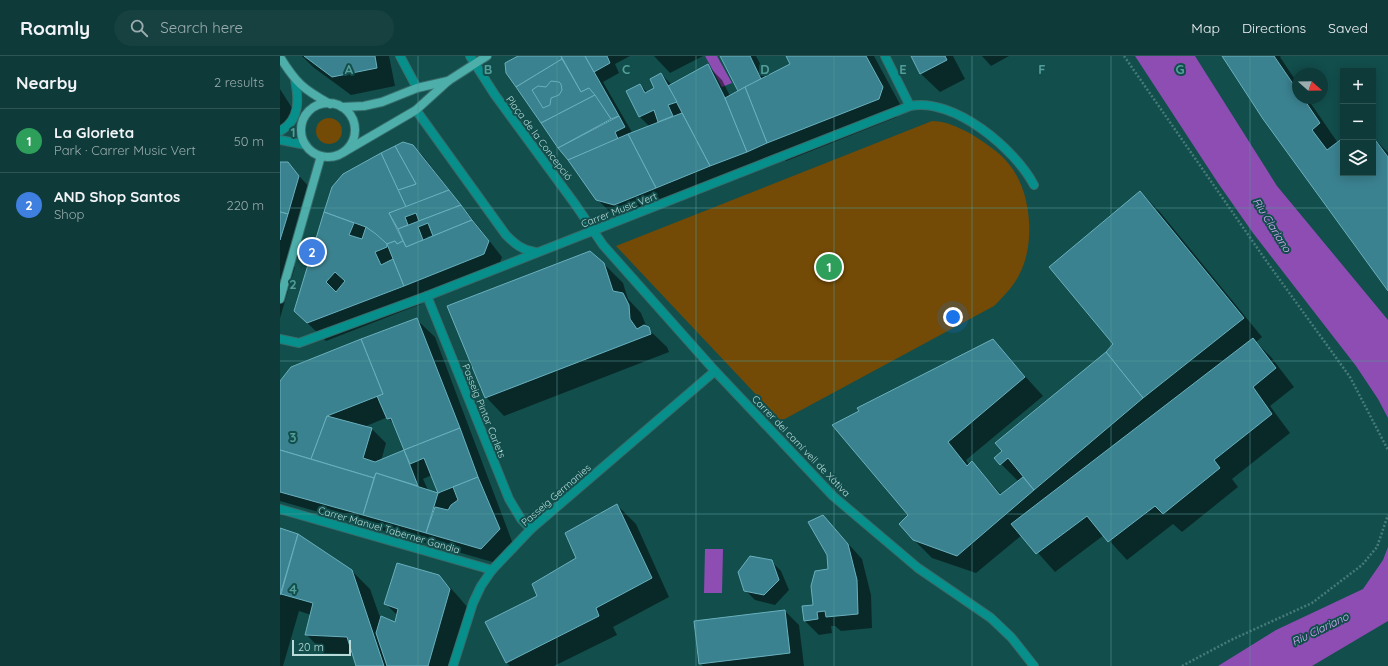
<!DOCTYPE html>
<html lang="en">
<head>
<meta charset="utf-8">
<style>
  :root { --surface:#0e3a39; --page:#174141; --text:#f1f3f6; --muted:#9badae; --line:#2e5453; --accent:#8c9099 }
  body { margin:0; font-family:Quicksand,sans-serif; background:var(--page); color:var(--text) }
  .controls { position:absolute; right:12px; top:12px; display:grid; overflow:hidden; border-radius:0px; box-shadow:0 2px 10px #0003 }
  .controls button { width:36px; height:36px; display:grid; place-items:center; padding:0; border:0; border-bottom:1px solid var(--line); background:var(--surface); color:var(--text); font:20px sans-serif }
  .compass { position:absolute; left:1012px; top:12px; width:36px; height:36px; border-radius:50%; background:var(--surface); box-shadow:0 2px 10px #0003; rotate:110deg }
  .scale { position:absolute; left:12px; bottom:10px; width:59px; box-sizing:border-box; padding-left:4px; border:2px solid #b8dbd9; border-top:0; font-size:11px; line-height:14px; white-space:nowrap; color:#b8dbd9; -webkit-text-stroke:3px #124e4c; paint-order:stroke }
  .you { position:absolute; left:673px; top:261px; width:14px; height:14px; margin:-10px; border:3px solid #fff; border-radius:50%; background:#1a73e8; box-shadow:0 0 0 6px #1a73e833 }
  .badge { display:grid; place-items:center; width:26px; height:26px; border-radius:50%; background:var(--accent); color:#fff; font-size:13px; font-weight:700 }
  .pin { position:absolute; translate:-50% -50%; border:2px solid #fff; box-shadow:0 1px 4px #0006 }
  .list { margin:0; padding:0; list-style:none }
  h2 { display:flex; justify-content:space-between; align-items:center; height:52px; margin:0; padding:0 16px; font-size:17px }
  h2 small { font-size:13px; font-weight:400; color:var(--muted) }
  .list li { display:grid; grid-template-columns:26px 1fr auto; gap:12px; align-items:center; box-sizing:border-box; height:64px; padding:0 16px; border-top:1px solid var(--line) }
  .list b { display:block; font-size:15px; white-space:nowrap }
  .list p { margin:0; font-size:13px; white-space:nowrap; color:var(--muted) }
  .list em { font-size:13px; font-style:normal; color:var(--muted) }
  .icon { flex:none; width:22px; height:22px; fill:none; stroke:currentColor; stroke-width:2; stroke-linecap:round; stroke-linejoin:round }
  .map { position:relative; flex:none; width:1108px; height:610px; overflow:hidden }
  header { display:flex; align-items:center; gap:24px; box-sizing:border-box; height:56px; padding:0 20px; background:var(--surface); border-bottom:1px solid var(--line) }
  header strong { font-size:19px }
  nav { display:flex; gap:22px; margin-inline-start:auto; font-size:14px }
  .search { width:280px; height:36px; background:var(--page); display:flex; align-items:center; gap:10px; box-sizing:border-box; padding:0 14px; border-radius:22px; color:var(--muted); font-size:15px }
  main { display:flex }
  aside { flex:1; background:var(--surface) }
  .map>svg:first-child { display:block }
  .green { fill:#734a06 }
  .water { fill:#8d4db2 }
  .shadow { fill:#0007; fill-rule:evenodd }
  .building { fill:#3b8290; stroke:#69b0be; fill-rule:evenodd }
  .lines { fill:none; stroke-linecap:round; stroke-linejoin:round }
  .lane-casing { stroke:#376d6b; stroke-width:10 }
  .street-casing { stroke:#376d6b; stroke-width:10 }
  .secondary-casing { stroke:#376d6b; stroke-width:10 }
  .path { stroke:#477b79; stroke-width:2.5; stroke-dasharray:2 2; stroke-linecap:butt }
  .lane { stroke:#068f8b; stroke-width:8 }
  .street { stroke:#068f8b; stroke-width:8 }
  .secondary { stroke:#4daeaa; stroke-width:8 }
  .grid { fill:none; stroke:#539e99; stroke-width:1; stroke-opacity:0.55 }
  .labels { text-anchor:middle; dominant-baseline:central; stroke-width:4; stroke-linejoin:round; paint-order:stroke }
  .street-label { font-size:10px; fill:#b8dbd9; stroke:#124e4c }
  .water-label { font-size:11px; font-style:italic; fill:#ddaefb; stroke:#124e4c }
  .grid-label { font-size:13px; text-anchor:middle; font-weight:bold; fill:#539e99; stroke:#124e4c; stroke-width:4; stroke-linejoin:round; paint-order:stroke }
</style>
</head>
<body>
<header>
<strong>Roamly</strong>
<div class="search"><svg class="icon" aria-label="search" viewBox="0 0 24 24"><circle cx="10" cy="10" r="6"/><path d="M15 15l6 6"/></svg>Search here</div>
<nav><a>Map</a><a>Directions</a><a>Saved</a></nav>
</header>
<main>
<aside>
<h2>Nearby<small>2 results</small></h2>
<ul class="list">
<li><span class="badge" style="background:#2e9e5b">1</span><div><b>La Glorieta</b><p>Park · Carrer Music Vert</p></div><em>50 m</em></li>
<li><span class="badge" style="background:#3f7fe0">2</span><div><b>AND Shop Santos</b><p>Shop</p></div><em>220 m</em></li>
</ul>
</aside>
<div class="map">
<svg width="1108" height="610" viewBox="0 0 1108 610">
  <rect width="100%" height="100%" fill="#124e4c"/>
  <g class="green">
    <circle cx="49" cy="75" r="13"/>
    <path d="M652 65C669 65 689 76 702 85 712 92 721 98 728 107 751 133 756 186 740 217 734 230 724 240 714 250L501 365 336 190Z"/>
  </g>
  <g class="water">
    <path d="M425 0H437L452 27 442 31Z"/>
    <path d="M855 0H915L997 130 1108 264V362L1098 343 1076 310 973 177 938 127Z"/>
    <path d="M1108 491V565L1032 610H938L996 574 1083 533 1103 504Z"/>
    <path d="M425 493H443L442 537H424Z"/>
  </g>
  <g class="shadow">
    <path d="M22 0H109L115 30 71 39 33 11Z"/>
    <path d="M240 0H350L335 8 339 17 323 26 353 78 370 71 360 61 347 36 360 29 368 37 376 32 381 18 392 29 428 10 442 24 450 40 460 35 442 0H476L487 21 512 8 507 0H594L621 50 617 61 506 105 497 97 478 105 480 110 349 163 332 158 317 143 227 17Z"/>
    <path d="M374 0H423L390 17Z"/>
    <path d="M632 0H673L685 23 660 36 641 18Z"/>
    <path d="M702 0H729L711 10Z"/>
    <path d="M943 0H1001L1000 1 1018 28V42H1027L1058 87 1063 84V117H1093V81L1108 97V234Z"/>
    <path d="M0 33 14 55 8 70H0Z"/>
    <path d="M133 90 143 100 222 201 218 212 139 244 141 248 46 285 15 255 53 131ZM153 179 155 180 148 183 147 181Z"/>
    <path d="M0 107H7L33 135 11 207 15 211 0 262Z"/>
    <path d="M860 136 879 155 982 281 976 286 991 301 1014 331 990 350 1010 377 952 423 958 431 902 476 893 468 847 504 824 479 775 516 742 479 696 517 652 502 633 483 629 459 712 284 763 340 686 404 689 409 692 407 722 439 739 426 721 408 834 288Z"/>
    <path d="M324 208 343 227 348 243 361 257 367 272 387 291 389 296 224 360 206 341Z"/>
    <path d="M136 263 155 281 233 488 216 507 0 445V327ZM108 361 115 370 126 394 101 405 106 387 92 373 84 371ZM152 419 160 438 148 434 143 423Z"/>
    <path d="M337 449 356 468 389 541 333 571 337 579 274 610H230L226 606 298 502Z"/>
    <path d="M543 460 582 503 591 539 592 572 561 575 555 570H551L552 577 539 579 524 564 534 550 549 514Z"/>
    <path d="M0 473 18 479 72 515 90 533 101 564 116 567 118 560 106 548 159 520 177 539 188 552 171 610H77L74 598 44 597 26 578 31 559 19 555 3 610H0Z"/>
    <path d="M491 505 501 515 509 534 495 549 475 544 465 534Z"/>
    <path d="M505 555 519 569 524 610H423L420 607Z"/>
  </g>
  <g class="building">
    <path d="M24 0H95L97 12 52 21Z"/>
    <path d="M238 0H281L282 3 236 31 226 17 225 7Z"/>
    <path d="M281 0H305L339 60 331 63 309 32 301 36Z"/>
    <path d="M305 0H327L330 7 314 16Z"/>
    <path d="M440 0H470L481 23 458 35Z"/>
    <path d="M506 0H586L603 31 599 43 487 87 465 31 510 8Z"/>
    <path d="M631 0H665L667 4 640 18Z"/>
    <path d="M942 0H994L1018 35V42H1023L1040 67 1032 74 1047 94 1063 82V117H1093V81L1108 101V235L983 63Z"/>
    <path d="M282 3 301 36 309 32 315 39 261 67 236 31Z"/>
    <path d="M428 8 445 42 467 96 430 110 388 30Z"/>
    <path d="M381 17 397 46 388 49 393 60 378 66 374 54 359 61 346 35 360 28 365 37 374 32 370 23Z"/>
    <path d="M271 25 279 26 281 28 282 34 279 39 271 42 270 49 263 52 252 34 258 30 266 31Z"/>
    <path d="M465 31 487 87 467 96 445 42Z"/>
    <path d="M315 39 331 63 278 92 261 67Z"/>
    <path d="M402 57 430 110 376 132 348 78Z"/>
    <path d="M339 60 345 71 335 76 338 83 288 104 278 92Z"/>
    <path d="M348 78 376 132 334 149 316 144 288 104Z"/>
    <path d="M123 86 133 89 169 134 126 151 118 134 136 128 115 90Z"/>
    <path d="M115 90 136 128 118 134 101 97Z"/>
    <path d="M101 97 126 151 109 157 123 185 117 188 115 185 107 188 86 171 44 156 52 131 63 118Z"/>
    <path d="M0 106H8L19 120 8 158 0 156Z"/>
    <path d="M169 134 181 149 139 165 136 157 125 161 128 169 118 173 109 157Z"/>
    <path d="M860 135 964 262 863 342 826 296 833 288 769 211Z"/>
    <path d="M181 149 192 164 153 180 148 167 138 171 143 184 126 191 118 173Z"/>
    <path d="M0 156 8 158 0 184Z"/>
    <path d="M44 156 74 167 69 179 82 183 86 171 96 178 107 188V191L95 196 101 209 113 203 124 230 27 267 14 255ZM55 216 65 225 56 236 46 226Z"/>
    <path d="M192 164 209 185 204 198 124 230 107 188 115 185 117 188 123 185 126 191Z"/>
    <path d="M310 195 324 207 333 235 343 237 349 249 350 263 357 273 364 269 369 271 371 278 205 342 167 250Z"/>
    <path d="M137 262 180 372 124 394 111 362 107 363 97 340 103 338 81 283Z"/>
    <path d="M973 282 996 312 973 331 992 358 934 404 940 412 883 458 875 450 828 486 807 460 756 498 731 468Z"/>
    <path d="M81 283 103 338 47 360 31 403 0 394V325L11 311Z"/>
    <path d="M713 283 745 321 668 386 687 410 692 405 720 439 743 421 754 434 677 500 633 484 619 468 628 459 552 369 579 355 577 352Z"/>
    <path d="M826 296 863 342 754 434 728 402 720 409 714 402 722 395 715 387Z"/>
    <path d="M47 360 92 372 83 402 95 406 124 394 138 430 96 417 94 422 31 403Z"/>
    <path d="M180 372 198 421 158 437 144 402 130 408 124 394Z"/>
    <path d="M0 394 94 422 83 459 0 436Z"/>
    <path d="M96 417 158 437 146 477 83 459Z"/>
    <path d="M198 421 220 473 201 493 146 477 155 451 168 454 171 449 178 444 173 431Z"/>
    <path d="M337 448 372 522 316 552 319 560 226 607 205 566 257 540 252 528 296 502 285 477Z"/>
    <path d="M543 459 568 488 577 524 578 558 546 561 545 555 537 556 538 563 524 565 522 550 533 549 531 530 535 515 548 513 547 499 528 466Z"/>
    <path d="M0 472 18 478 0 539Z"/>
    <path d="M18 478 72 514 104 610H76L67 581 25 579 33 547 1 538Z"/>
    <path d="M470 500 492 504 499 524 484 539 464 535 458 516Z"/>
    <path d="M117 507 159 519 170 533 148 610H107L96 577 101 560 115 566 118 553 104 548Z"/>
    <path d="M505 554 510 597 419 608 414 565Z"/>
  </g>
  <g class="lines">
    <defs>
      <path id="lane" d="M630 50C674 41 735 93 754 129"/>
      <g id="street">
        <path d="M120 0 137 32"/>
        <path d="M190 0 215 39 295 148 323 189 435 315 553 440 638 512 711 562 731 581 754 610"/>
        <path d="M136 54 226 179C235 188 242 194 255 196"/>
        <path d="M0 75C20 64 19 44 15 24"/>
        <path d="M0 84 26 89"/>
        <path d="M147 240 229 443 241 463 251 473"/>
        <path d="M0 283 19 287 147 240 630 50 605 0"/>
        <path d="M0 453 212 514"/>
        <path d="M173 610 193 547 201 530 212 514 251 473 435 315"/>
      </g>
      <g id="secondary">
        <path d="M0 1C16 27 23 33 50 48"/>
        <circle cx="48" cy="74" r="27"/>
        <path d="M62 51 84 50 102 46 137 32 168 25"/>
        <path d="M64 96 136 54 168 25 207 0"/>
        <path d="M0 243 41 100"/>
      </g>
    </defs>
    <use href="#lane" class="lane-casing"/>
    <use href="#street" class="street-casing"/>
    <use href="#secondary" class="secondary-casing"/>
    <g class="path">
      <path d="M844 0 987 206 1070 321 1108 394"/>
      <path d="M902 610 951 584 1032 547 1082 509 1097 491 1108 459"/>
    </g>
    <use href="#lane" class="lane"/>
    <use href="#street" class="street"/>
    <use href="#secondary" class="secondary"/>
  </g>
  <path class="grid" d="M138 0V610M277 0V610M416 0V610M554 0V610M692 0V610M831 0V610M970 0V610M0 152H1108M0 305H1108M0 458H1108"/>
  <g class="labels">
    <g class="street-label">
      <text transform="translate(259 82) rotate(53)">Plaça de la Concepció</text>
      <text transform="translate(339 154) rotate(-21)">Carrer Music Vert</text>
      <text transform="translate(204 355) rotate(68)">Passeig Pintor Carlets</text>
      <text transform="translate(521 390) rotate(46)">Carrer del camí vell de Xàtiva</text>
      <text transform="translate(276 439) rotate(-41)">Passeig Germanies</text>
      <text transform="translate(109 474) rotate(16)">Carrer Manuel Taberner Gandia</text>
    </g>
    <g class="water-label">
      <text transform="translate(992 169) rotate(58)">Riu Clariano</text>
      <text transform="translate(1040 573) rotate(-26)">Riu Clariano</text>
    </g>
  </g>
  <g class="grid-label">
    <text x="69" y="18">A</text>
    <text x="208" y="18">B</text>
    <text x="346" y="18">C</text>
    <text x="485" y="18">D</text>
    <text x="623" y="18">E</text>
    <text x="762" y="18">F</text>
    <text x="900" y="18">G</text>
    <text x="13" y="81">1</text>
    <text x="13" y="233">2</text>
    <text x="13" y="386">3</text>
    <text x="13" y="538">4</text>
  </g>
</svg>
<div class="controls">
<button>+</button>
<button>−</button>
<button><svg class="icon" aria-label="layers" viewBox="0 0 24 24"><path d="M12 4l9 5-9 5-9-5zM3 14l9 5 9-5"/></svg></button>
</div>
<svg class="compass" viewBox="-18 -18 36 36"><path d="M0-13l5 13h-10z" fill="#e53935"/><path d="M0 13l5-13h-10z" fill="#9badae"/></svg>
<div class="scale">20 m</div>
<div class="you"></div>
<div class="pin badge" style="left:549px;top:211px;background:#2e9e5b">1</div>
<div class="pin badge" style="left:32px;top:196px;background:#3f7fe0">2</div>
</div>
</main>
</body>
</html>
